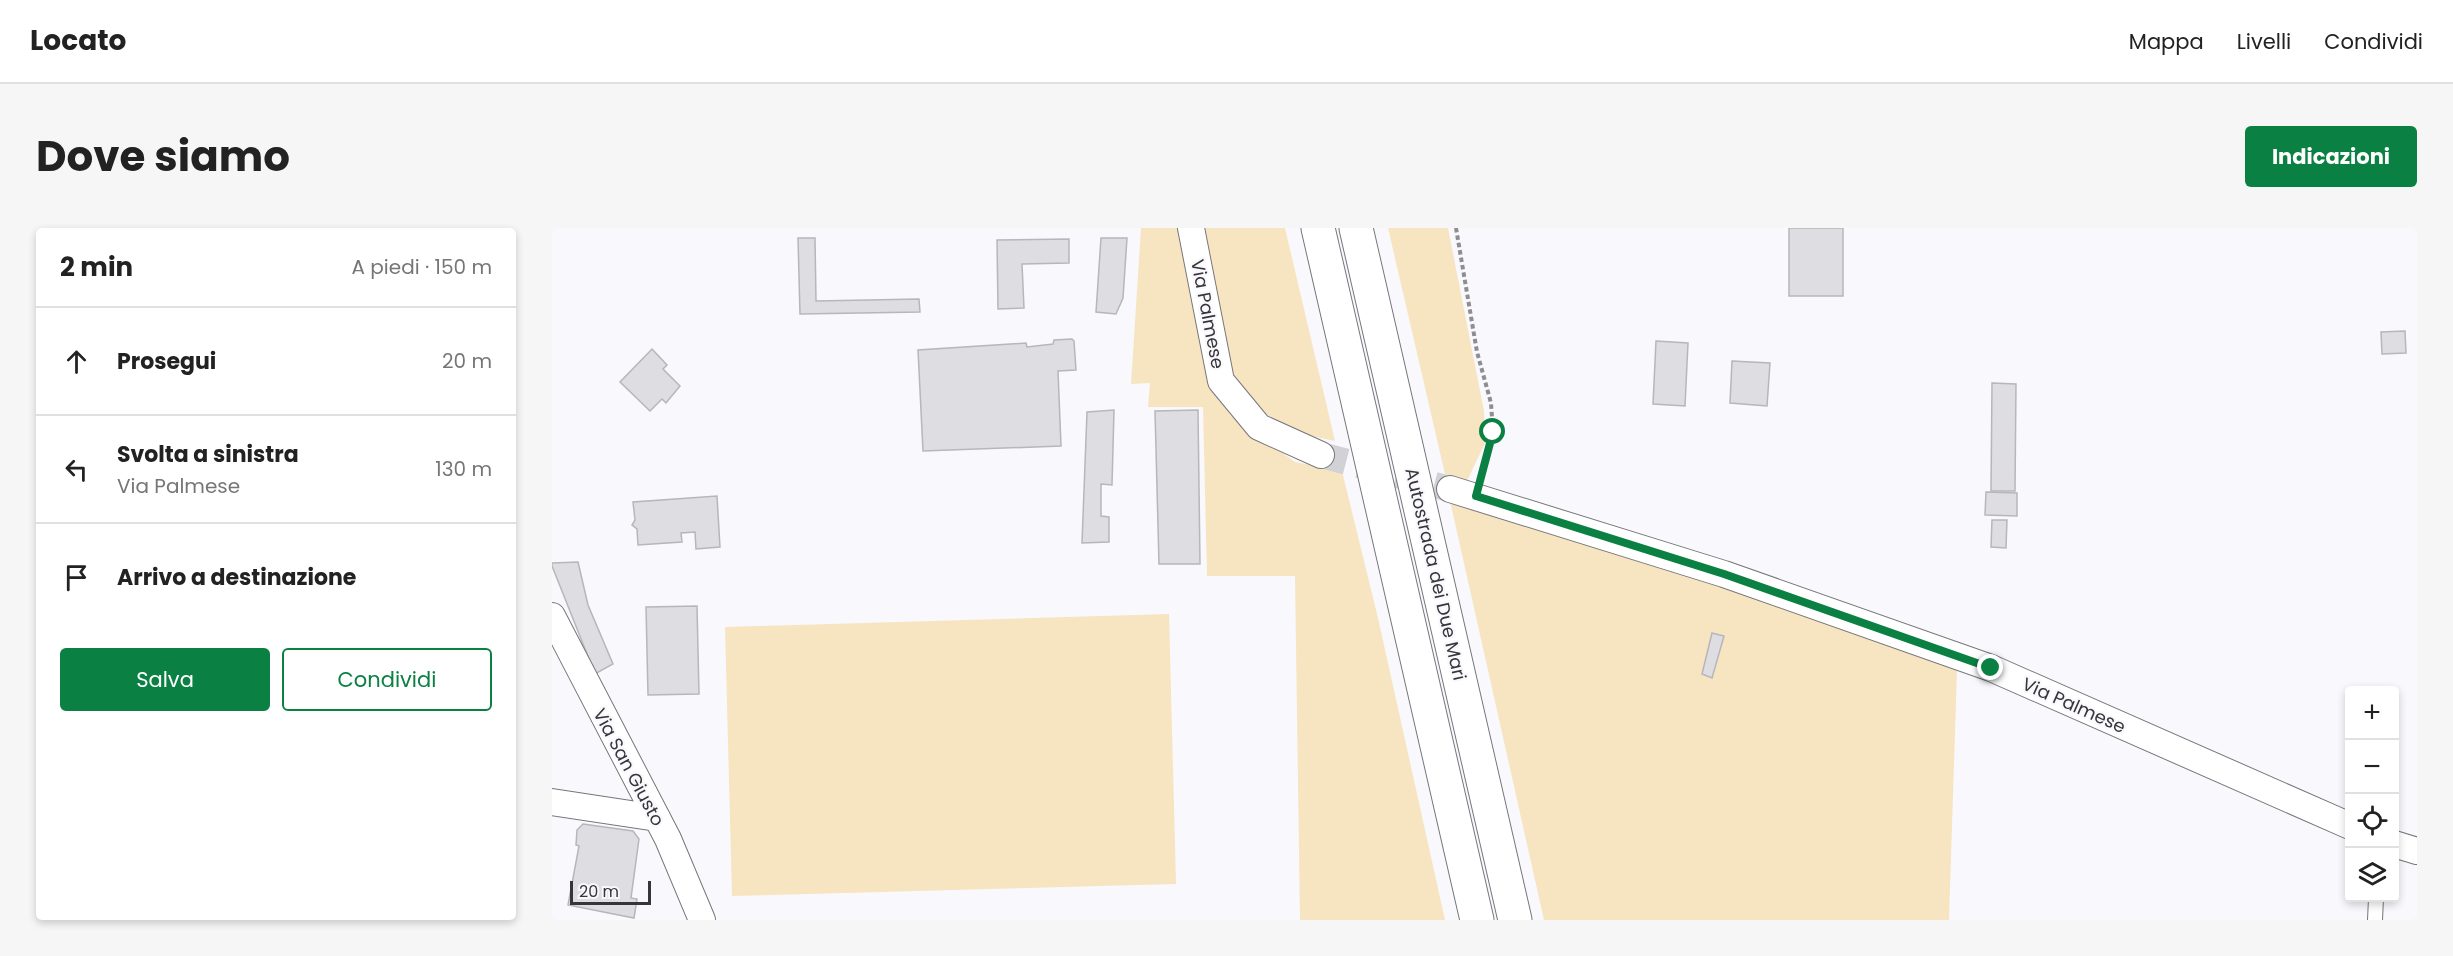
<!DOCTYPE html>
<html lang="it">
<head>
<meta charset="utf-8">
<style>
  :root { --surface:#fff; --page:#f6f6f6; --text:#222; --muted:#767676; --line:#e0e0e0; --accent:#0b8043 }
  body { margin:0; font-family:Poppins,sans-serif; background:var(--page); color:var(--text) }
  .controls { position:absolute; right:18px; bottom:18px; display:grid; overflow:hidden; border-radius:6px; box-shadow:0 3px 9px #0003 }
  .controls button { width:54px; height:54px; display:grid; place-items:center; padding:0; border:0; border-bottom:2px solid var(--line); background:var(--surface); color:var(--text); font:30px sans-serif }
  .scale { position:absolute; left:18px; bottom:15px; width:81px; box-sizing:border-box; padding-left:6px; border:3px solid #363638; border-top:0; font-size:16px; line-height:21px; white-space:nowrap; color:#363638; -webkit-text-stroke:4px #f8f8fd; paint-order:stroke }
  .stop { position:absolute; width:18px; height:18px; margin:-14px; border:4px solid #0b8043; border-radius:50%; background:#fff }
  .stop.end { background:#0b8043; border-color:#fff; box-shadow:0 2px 6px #0008 }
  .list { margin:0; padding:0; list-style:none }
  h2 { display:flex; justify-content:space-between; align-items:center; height:78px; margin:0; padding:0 24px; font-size:26px }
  h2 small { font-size:20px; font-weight:400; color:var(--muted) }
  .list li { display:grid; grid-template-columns:39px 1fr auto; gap:18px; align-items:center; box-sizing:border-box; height:108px; padding:0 24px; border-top:2px solid var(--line) }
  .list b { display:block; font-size:22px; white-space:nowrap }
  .list p { margin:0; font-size:20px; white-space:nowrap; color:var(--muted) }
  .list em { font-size:20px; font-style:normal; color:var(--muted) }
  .actions { display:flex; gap:12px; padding:18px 24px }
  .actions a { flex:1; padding:14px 0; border:2px solid var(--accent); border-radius:6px; text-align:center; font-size:21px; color:var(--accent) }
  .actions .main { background:var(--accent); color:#fff }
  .icon { flex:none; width:33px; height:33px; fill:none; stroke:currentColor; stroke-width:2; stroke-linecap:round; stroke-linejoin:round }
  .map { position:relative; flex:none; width:1865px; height:692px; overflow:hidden; border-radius:6px }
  header { display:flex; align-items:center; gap:36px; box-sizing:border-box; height:84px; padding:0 30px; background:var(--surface); border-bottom:2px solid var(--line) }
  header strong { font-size:28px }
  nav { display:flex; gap:33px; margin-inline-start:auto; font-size:21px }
  .intro { display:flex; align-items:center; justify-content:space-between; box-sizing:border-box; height:144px; padding:0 36px }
  h1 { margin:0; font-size:42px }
  .button { padding:15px 27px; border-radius:6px; background:var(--accent); color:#fff; font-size:21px; font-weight:700 }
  main { display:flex; gap:36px; padding:0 36px }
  aside { flex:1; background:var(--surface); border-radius:6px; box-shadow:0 3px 9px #0003 }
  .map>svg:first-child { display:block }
  .green { fill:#f7e5c1 }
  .building { fill:#dddde2; stroke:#b6b6bb; stroke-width:1.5 }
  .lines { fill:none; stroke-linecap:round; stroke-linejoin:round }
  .minor-tunnel { stroke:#d1d1d6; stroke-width:26; stroke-dasharray:26 13; stroke-linecap:butt }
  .service-casing { stroke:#77777b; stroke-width:16 }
  .minor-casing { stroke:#77777b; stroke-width:28 }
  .motorway-casing { stroke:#77777b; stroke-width:35 }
  .path { stroke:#8e8e91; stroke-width:4; stroke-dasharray:4.5 3; stroke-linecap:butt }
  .service { stroke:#fff; stroke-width:14 }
  .minor { stroke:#fff; stroke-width:26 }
  .motorway { stroke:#fff; stroke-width:33 }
  .route { stroke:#0b8043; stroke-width:8 }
  .labels { text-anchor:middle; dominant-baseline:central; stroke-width:4.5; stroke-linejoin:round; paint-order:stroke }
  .street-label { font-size:18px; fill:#363638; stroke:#f8f8fd }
</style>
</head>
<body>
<header>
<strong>Locato</strong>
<nav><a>Mappa</a><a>Livelli</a><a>Condividi</a></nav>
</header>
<div class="intro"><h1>Dove siamo</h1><a class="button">Indicazioni</a></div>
<main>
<aside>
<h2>2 min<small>A piedi · 150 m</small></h2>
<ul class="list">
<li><svg class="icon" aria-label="ahead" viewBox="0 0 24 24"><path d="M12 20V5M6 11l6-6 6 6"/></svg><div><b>Prosegui</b></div><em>20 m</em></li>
<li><svg class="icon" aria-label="left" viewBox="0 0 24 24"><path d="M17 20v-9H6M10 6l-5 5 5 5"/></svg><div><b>Svolta a sinistra</b><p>Via Palmese</p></div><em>130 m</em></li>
<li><svg class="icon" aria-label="arrive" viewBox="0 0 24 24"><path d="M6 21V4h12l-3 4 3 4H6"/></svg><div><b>Arrivo a destinazione</b></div></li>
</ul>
<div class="actions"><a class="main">Salva</a><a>Condividi</a></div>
</aside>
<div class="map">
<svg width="1865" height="692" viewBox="0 0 1865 692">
  <rect width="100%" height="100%" fill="#f8f8fd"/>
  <g class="green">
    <path d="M589 0H631L662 162 679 188 743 234 790 243 826 390 893 692H748L743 348H655L651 179H596L598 155 579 156Z"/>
    <path d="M650 0H733L783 213 754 207 714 186 692 164 674 135Z"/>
    <path d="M836 0H896L932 183 933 215 915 253 893 246Z"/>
    <path d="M898 273C1068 325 1241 372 1405 442L1397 692H992Z"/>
    <path d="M617 386 624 656 180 668 173 399Z"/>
  </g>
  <g class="building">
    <rect x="1237" y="0" width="54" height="68"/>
    <path d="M246 10H263L264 73 367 71 368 84 248 86Z"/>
    <path d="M549 10H575L571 70 564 86 544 84Z"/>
    <path d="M517 11V35L470 36 472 80 446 81 445 12Z"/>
    <path d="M1853 103 1854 125 1830 126 1829 104Z"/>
    <path d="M520 111 522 113 524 142 506 143 509 218 371 223 366 122 474 115 475 119 501 116 502 112Z"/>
    <path d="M1104 113 1136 115 1133 178 1101 176Z"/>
    <path d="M100 121 115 137 111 141 128 158 114 175 110 171 98 183 68 154Z"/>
    <path d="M1180 133 1218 135 1215 178 1178 175Z"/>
    <path d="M1440 155 1464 156 1463 263H1439Z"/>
    <path d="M562 182 560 257 549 256V288L557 289V314L530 315 535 184Z"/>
    <path d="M646 182 648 336H607L603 183Z"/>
    <path d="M1434 264 1465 265V288L1433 287Z"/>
    <path d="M165 268 168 319 144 321 143 304 129 305 130 314 86 317 85 301 80 297 83 292 81 274Z"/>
    <path d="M1440 292H1455L1454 320 1439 319Z"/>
    <path d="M26 334 36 377 61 436 43 446 0 338V335Z"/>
    <path d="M145 378 147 466 96 467 94 379Z"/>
    <path d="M1160 405 1172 408 1160 450 1150 446Z"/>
    <path d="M31 596 81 603 87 611 79 670 85 671 82 690 16 677 27 618 24 617 25 602Z"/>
  </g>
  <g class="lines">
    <path class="minor-tunnel" d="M769 227 898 261"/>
    <defs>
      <path id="service" d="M1823 692 1824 670"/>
      <g id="minor">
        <path d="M639 0 669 153 707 199 769 227"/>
        <path d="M898 261 1172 346 1439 440 1798 598"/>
        <path d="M0 388 116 611 150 692"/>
        <path d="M0 574 105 590"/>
        <path d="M1842 616 1865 623"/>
      </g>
      <g id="motorway">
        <path d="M766 0 925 692"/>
        <path d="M804 0 963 692"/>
      </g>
    </defs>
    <use href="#service" class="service-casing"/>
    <use href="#minor" class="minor-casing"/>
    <use href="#motorway" class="motorway-casing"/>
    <path class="path" d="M904 0 925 124 939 175 941 204 931 244"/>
    <use href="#service" class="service"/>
    <use href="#minor" class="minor"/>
    <use href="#motorway" class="motorway"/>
  </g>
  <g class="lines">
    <path class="route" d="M941 204 924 268 1172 346 1439 440"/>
  </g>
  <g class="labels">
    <g class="street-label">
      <text transform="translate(656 86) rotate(79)">Via Palmese</text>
      <text transform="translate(884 346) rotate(77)">Autostrada dei Due Mari</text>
      <text transform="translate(1522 477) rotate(24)">Via Palmese</text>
      <text transform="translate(77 539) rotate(62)">Via San Giusto</text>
    </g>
  </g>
</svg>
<div class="controls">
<button>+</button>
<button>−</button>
<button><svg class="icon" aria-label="locate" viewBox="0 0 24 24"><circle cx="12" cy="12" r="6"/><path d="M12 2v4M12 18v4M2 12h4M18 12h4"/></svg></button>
<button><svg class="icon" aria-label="layers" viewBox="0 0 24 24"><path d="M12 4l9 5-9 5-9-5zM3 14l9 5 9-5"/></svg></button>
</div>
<div class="scale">20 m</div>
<div class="stop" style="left:941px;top:204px"></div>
<div class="stop end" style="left:1439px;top:440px"></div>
</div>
</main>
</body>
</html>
